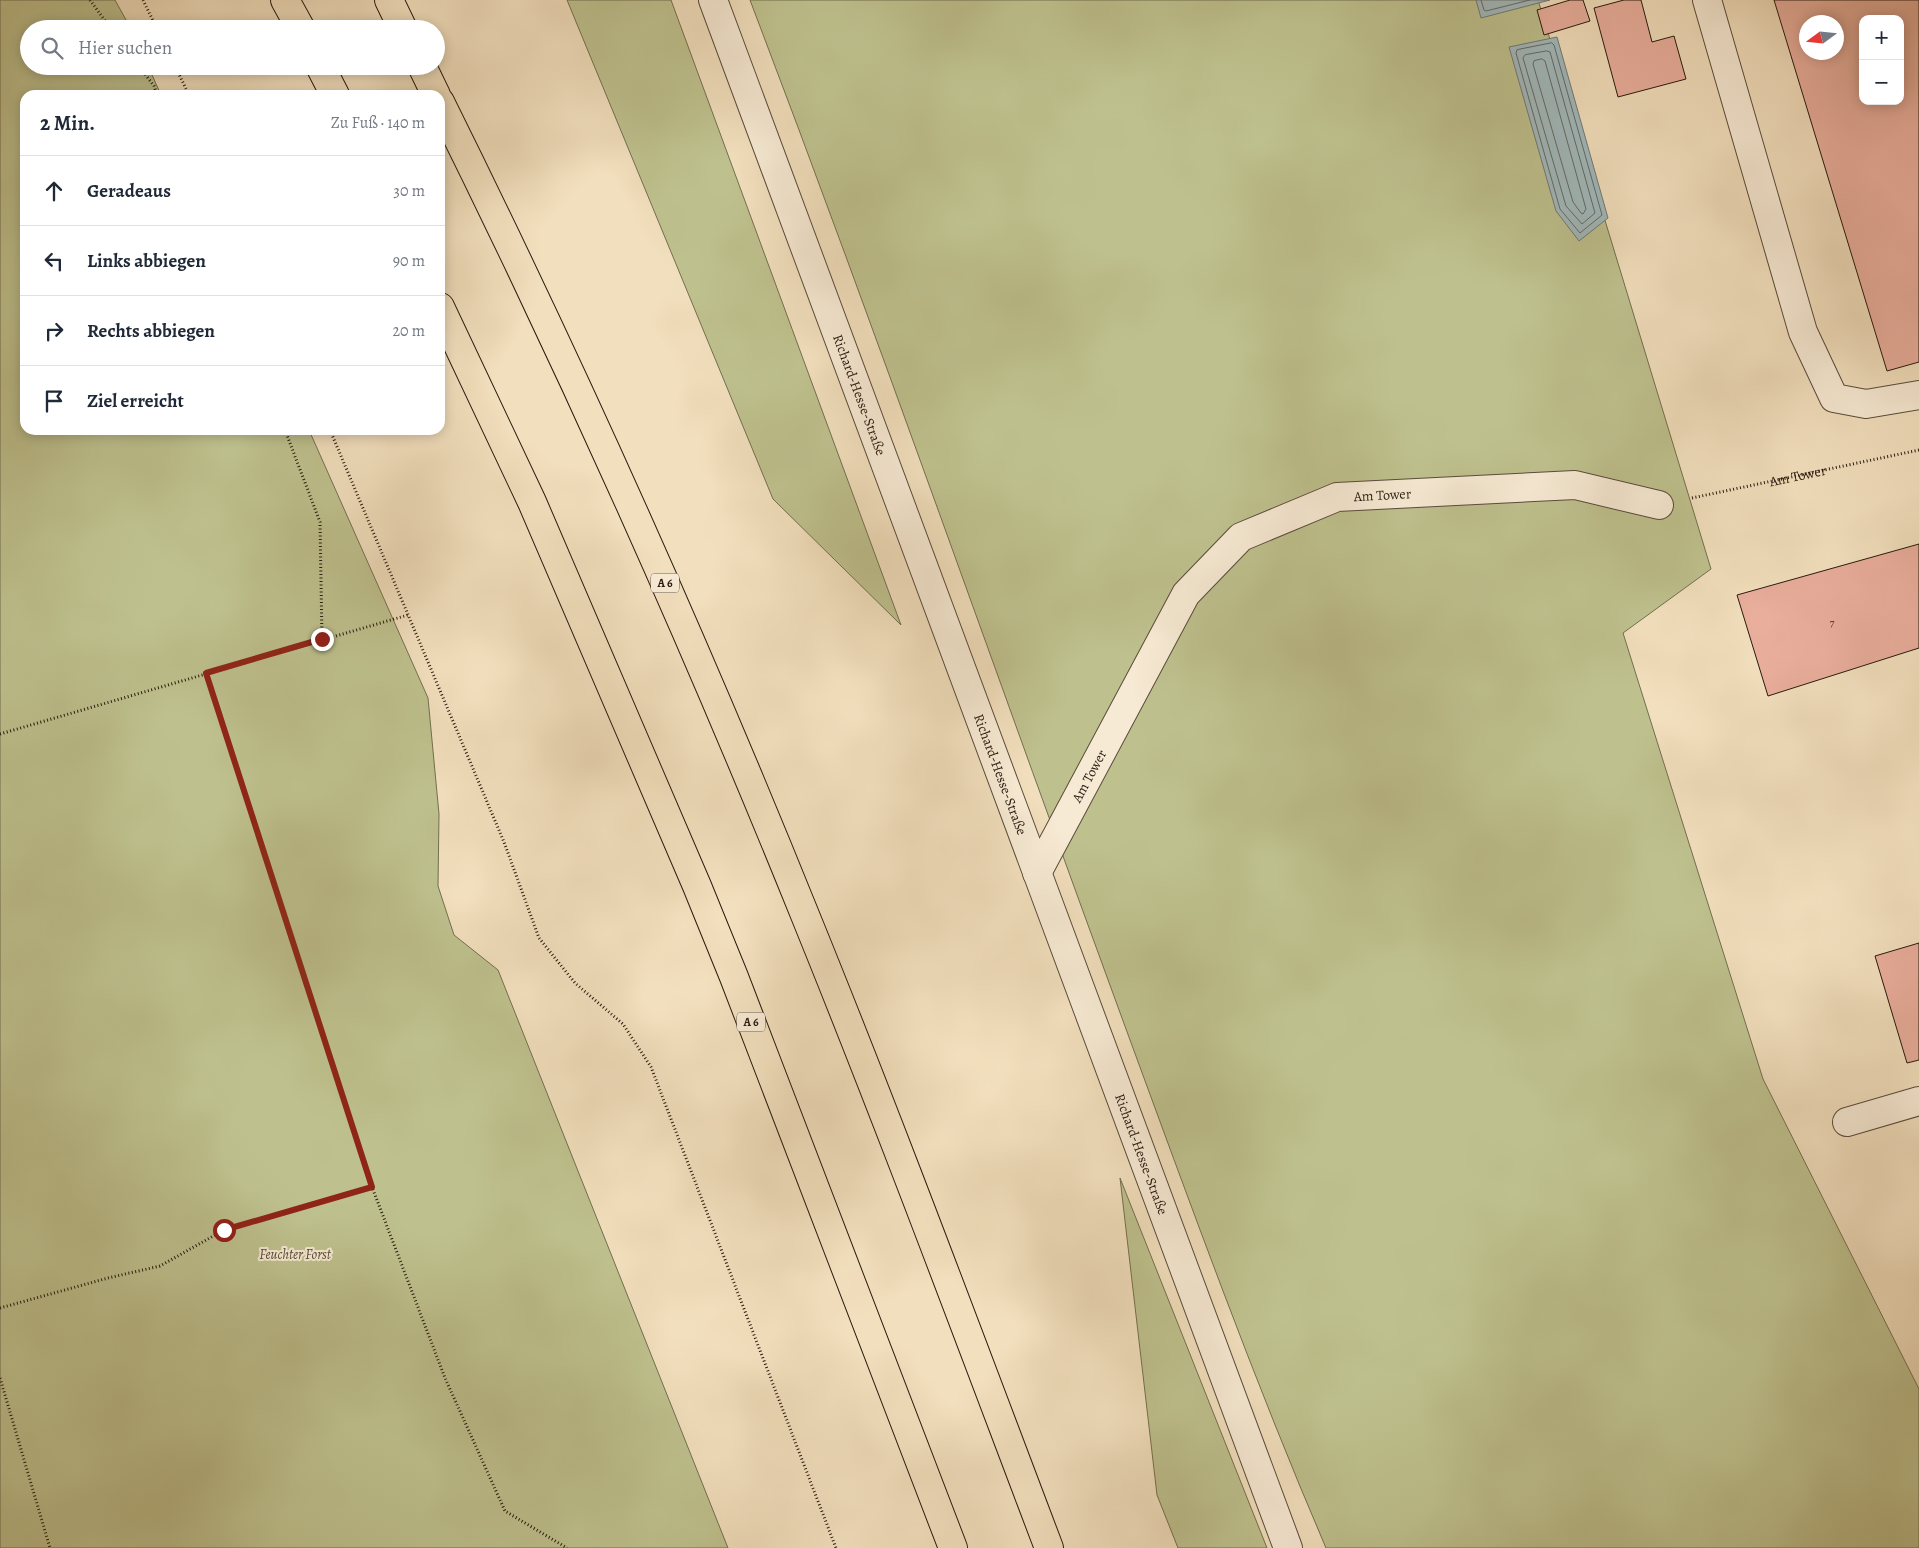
<!DOCTYPE html>
<html lang="de">
<head>
<meta charset="utf-8">
<style>
  :root { --surface:#fff; --page:#f6f6f7; --text:#1f2937; --muted:#747a83; --line:#e0e1e3 }
  body { margin:0; font-family:Alegreya,serif; background:var(--page); color:var(--text) }
  .controls { position:absolute; right:15px; top:15px; display:grid; overflow:hidden; border-radius:10px; box-shadow:0 2px 12px #0003 }
  .controls button { width:45px; height:45px; display:grid; place-items:center; padding:0; border:0; border-bottom:1px solid var(--line); background:var(--surface); color:var(--text); font:25px sans-serif }
  .compass { position:absolute; left:1799px; top:15px; width:45px; height:45px; border-radius:50%; background:var(--surface); box-shadow:0 2px 12px #0003; rotate:255deg }
  .stop { position:absolute; width:15px; height:15px; margin:-11px; border:4px solid #8f2418; border-radius:50%; background:#fff }
  .stop.end { background:#8f2418; border-color:#fff; box-shadow:0 1px 5px #0008 }
  .list { margin:0; padding:0; list-style:none }
  h2 { display:flex; justify-content:space-between; align-items:center; height:65px; margin:0; padding:0 20px; font-size:21px }
  h2 small { font-size:16px; font-weight:400; color:var(--muted) }
  .list li { display:grid; grid-template-columns:32px 1fr auto; gap:15px; align-items:center; box-sizing:border-box; height:70px; padding:0 20px; border-top:1px solid var(--line) }
  .list b { display:block; font-size:19px; white-space:nowrap }
  .list em { font-size:16px; font-style:normal; color:var(--muted) }
  .icon { flex:none; width:28px; height:28px; fill:none; stroke:currentColor; stroke-width:2; stroke-linecap:round; stroke-linejoin:round }
  .map { position:relative; flex:none; width:1919px; height:1548px; overflow:hidden }
  .search { position:absolute; background:var(--surface); box-shadow:0 2px 12px #0003; left:20px; top:20px; width:425px; height:55px; display:flex; align-items:center; gap:12px; box-sizing:border-box; padding:0 18px; border-radius:28px; color:var(--muted); font-size:19px }
  .panel { position:absolute; background:var(--surface); box-shadow:0 2px 12px #0003; left:20px; top:90px; width:425px; height:345px; border-radius:15px }
  .map>svg:first-child { display:block }
  .green { fill:#bec18e; stroke:#736e4f }
  .water { fill:#a1b9bc; stroke:#717977 }
  .lines { fill:none; stroke-linecap:round; stroke-linejoin:round }
  .shore { stroke:#646a66; stroke-width:1 }
  .building { fill:#e9ae9c; stroke:#281a10; fill-rule:evenodd }
  .minor-casing { stroke:#5a4b3b; stroke-width:30 }
  .highway-casing { stroke:#281a10; stroke-width:30 }
  .path { stroke:#281a10; stroke-width:3; stroke-dasharray:1 2.5; stroke-linecap:butt }
  .minor { stroke:#f7ead4; stroke-width:28 }
  .highway { stroke:#f2dfbd; stroke-width:28 }
  .route { stroke:#8f2418; stroke-width:6 }
  .labels { text-anchor:middle; dominant-baseline:central; stroke-width:4; stroke-linejoin:round; paint-order:stroke }
  .number-label { font-size:11px; fill:#583f33 }
  .shield { fill:#f7ead4; stroke:#66584b; stroke-width:1 }
  .shield-label { font-size:12px; font-weight:bold; fill:#281a10 }
  .street-label { font-size:14px; fill:#281a10; stroke:#f7ead4 }
  .park-label { font-size:14px; font-style:italic; fill:#554c36; stroke:#f7ead4 }
</style>
</head>
<body>
<div class="map">
<svg width="1919" height="1548" viewBox="0 0 1919 1548">
  <rect width="100%" height="100%" fill="#f2dfbd"/>
  <filter id="stains"><feTurbulence type="fractalNoise" baseFrequency=".004" numOctaves="4"/><feColorMatrix values="0 0 0 0 .2 0 0 0 0 .09 0 0 0 0 .02 0 0 0 .5 -.17"/></filter>
  <radialGradient id="worn" r=".72"><stop offset=".6" stop-color="#630" stop-opacity="0"/><stop offset="1" stop-color="#630" stop-opacity=".3"/></radialGradient>
  <g class="green">
    <path d="M0 0H115L131 29H29V66H148L161 95H25V430H309L428 698 439 814 438 886 454 935 498 970 728 1548H0Z"/>
    <path d="M567 0H671L901 625 773 499Z"/>
    <path d="M750 0H1538L1711 569 1623 633 1763 1079 1919 1389V1548H1326C1253 1378 1190 1203 1126 1029 1000 686 880 341 750 0Z"/>
    <path d="M1120 1178 1267 1548H1178L1157 1495Z"/>
  </g>
  <g class="water">
    <path d="M1476 0H1550L1481 18Z"/>
    <path d="M1557 37 1608 218 1579 241 1556 211 1509 47Z"/>
  </g>
  <g class="lines">
    <g class="shore">
      <path d="M1481 0 1484 10 1486 11 1530 0"/>
      <path d="M1552 43 1554 45 1602 215 1580 233 1560 209 1516 53 1517 50Z"/>
      <path d="M1547 51 1550 52 1595 213 1582 224 1566 206 1523 58 1525 55Z"/>
      <path d="M1542 59 1545 61 1586 209 1583 214 1581 213 1573 202 1533 64 1534 61Z"/>
    </g>
  </g>
  <g class="building">
    <path d="M1570 0H1583L1590 21 1544 35 1537 10Z"/>
    <path d="M1624 0H1641L1652 42 1674 36 1686 79 1618 97 1594 8Z"/>
    <path d="M1774 0H1919V362L1887 371ZM1863 19H1900V101H1863ZM1806 22H1836V52H1806Z"/>
    <path d="M1919 544V648L1768 696 1737 595Z"/>
    <path d="M1919 943V1060L1907 1063 1875 956Z"/>
  </g>
  <g class="lines">
    <defs>
      <g id="minor">
        <path id="s2" d="M713 0 1288 1548"/>
        <path d="M1707 0 1803 332 1834 398 1866 404 1919 395"/>
        <path id="s3" d="M1037 873 1186 594 1241 537 1337 497 1575 485 1659 505"/>
        <path d="M1847 1122 1919 1101"/>
      </g>
      <g id="highway">
        <path d="M285 0 301 29"/>
        <path d="M389 0 403 29"/>
        <path d="M320 66 335 95"/>
        <path d="M422 66 436 95"/>
        <path d="M440 102C572 368 694 640 805 915 890 1124 969 1337 1049 1548"/>
        <path d="M440 307 532 502 697 886 734 977 953 1548"/>
      </g>
    </defs>
    <use href="#minor" class="minor-casing"/>
    <use href="#highway" class="highway-casing"/>
    <g class="path">
      <path d="M90 0 111 29"/>
      <path d="M143 0 157 29"/>
      <path d="M139 66 154 86 157 95"/>
      <path d="M175 66 189 95"/>
      <path d="M285 430 320 522 322 639"/>
      <path d="M330 430 504 842 539 938 575 983 623 1024 651 1067 836 1548"/>
      <path id="s1" d="M1692 498 1919 450"/>
      <path d="M206 673 372 1187 445 1378 505 1511 567 1548"/>
      <path d="M0 734 408 615"/>
      <path d="M0 1308 108 1278 160 1266 224 1230 372 1187"/>
      <path d="M0 1378 50 1548"/>
    </g>
    <use href="#minor" class="minor"/>
    <use href="#highway" class="highway"/>
  </g>
  <g class="lines">
    <path class="route" d="M224 1230 372 1187 206 673 322 639"/>
  </g>
  <g class="labels">
    <g class="number-label">
      <text x="1832" y="622">7</text>
    </g>
    <g class="shield">
      <rect x="651" y="573.5" width="28" height="19" rx="4"/>
      <rect x="737" y="1012.5" width="28" height="19" rx="4"/>
    </g>
    <g class="shield-label">
      <text x="665" y="583">A 6</text>
      <text x="751" y="1022">A 6</text>
    </g>
    <g class="street-label">
      <text stroke="none"><textPath href="#s2" startOffset="421">Richard-Hesse-Straße</textPath></text>
      <text stroke="none"><textPath href="#s1" startOffset="108">Am Tower</textPath></text>
      <text stroke="none"><textPath href="#s3" startOffset="545">Am Tower</textPath></text>
      <text stroke="none"><textPath href="#s2" startOffset="826">Richard-Hesse-Straße</textPath></text>
      <text stroke="none"><textPath href="#s3" startOffset="110">Am Tower</textPath></text>
      <text stroke="none"><textPath href="#s2" startOffset="1231">Richard-Hesse-Straße</textPath></text>
    </g>
    <g class="park-label">
      <text x="295" y="1254">Feuchter Forst</text>
    </g>
  </g>
  <rect width="100%" height="100%" filter="url(#stains)"/>
  <rect width="100%" height="100%" fill="url(#worn)"/>
</svg>
<div class="controls">
<button>+</button>
<button>−</button>
</div>
<svg class="compass" viewBox="-18 -18 36 36"><path d="M0-13l5 13h-10z" fill="#e53935"/><path d="M0 13l5-13h-10z" fill="#747a83"/></svg>
<div class="stop" style="left:224px;top:1230px"></div>
<div class="stop end" style="left:322px;top:639px"></div>
<div class="search"><svg class="icon" aria-label="search" viewBox="0 0 24 24"><circle cx="10" cy="10" r="6"/><path d="M15 15l6 6"/></svg>Hier suchen</div>
<section class="panel">
<h2>2 Min.<small>Zu Fuß · 140 m</small></h2>
<ul class="list">
<li><svg class="icon" aria-label="ahead" viewBox="0 0 24 24"><path d="M12 20V5M6 11l6-6 6 6"/></svg><div><b>Geradeaus</b></div><em>30 m</em></li>
<li><svg class="icon" aria-label="left" viewBox="0 0 24 24"><path d="M17 20v-9H6M10 6l-5 5 5 5"/></svg><div><b>Links abbiegen</b></div><em>90 m</em></li>
<li><svg class="icon" aria-label="right" viewBox="0 0 24 24"><path d="M7 20v-9h11M14 6l5 5-5 5"/></svg><div><b>Rechts abbiegen</b></div><em>20 m</em></li>
<li><svg class="icon" aria-label="arrive" viewBox="0 0 24 24"><path d="M6 21V4h12l-3 4 3 4H6"/></svg><div><b>Ziel erreicht</b></div></li>
</ul>
</section>
</div>
</body>
</html>
